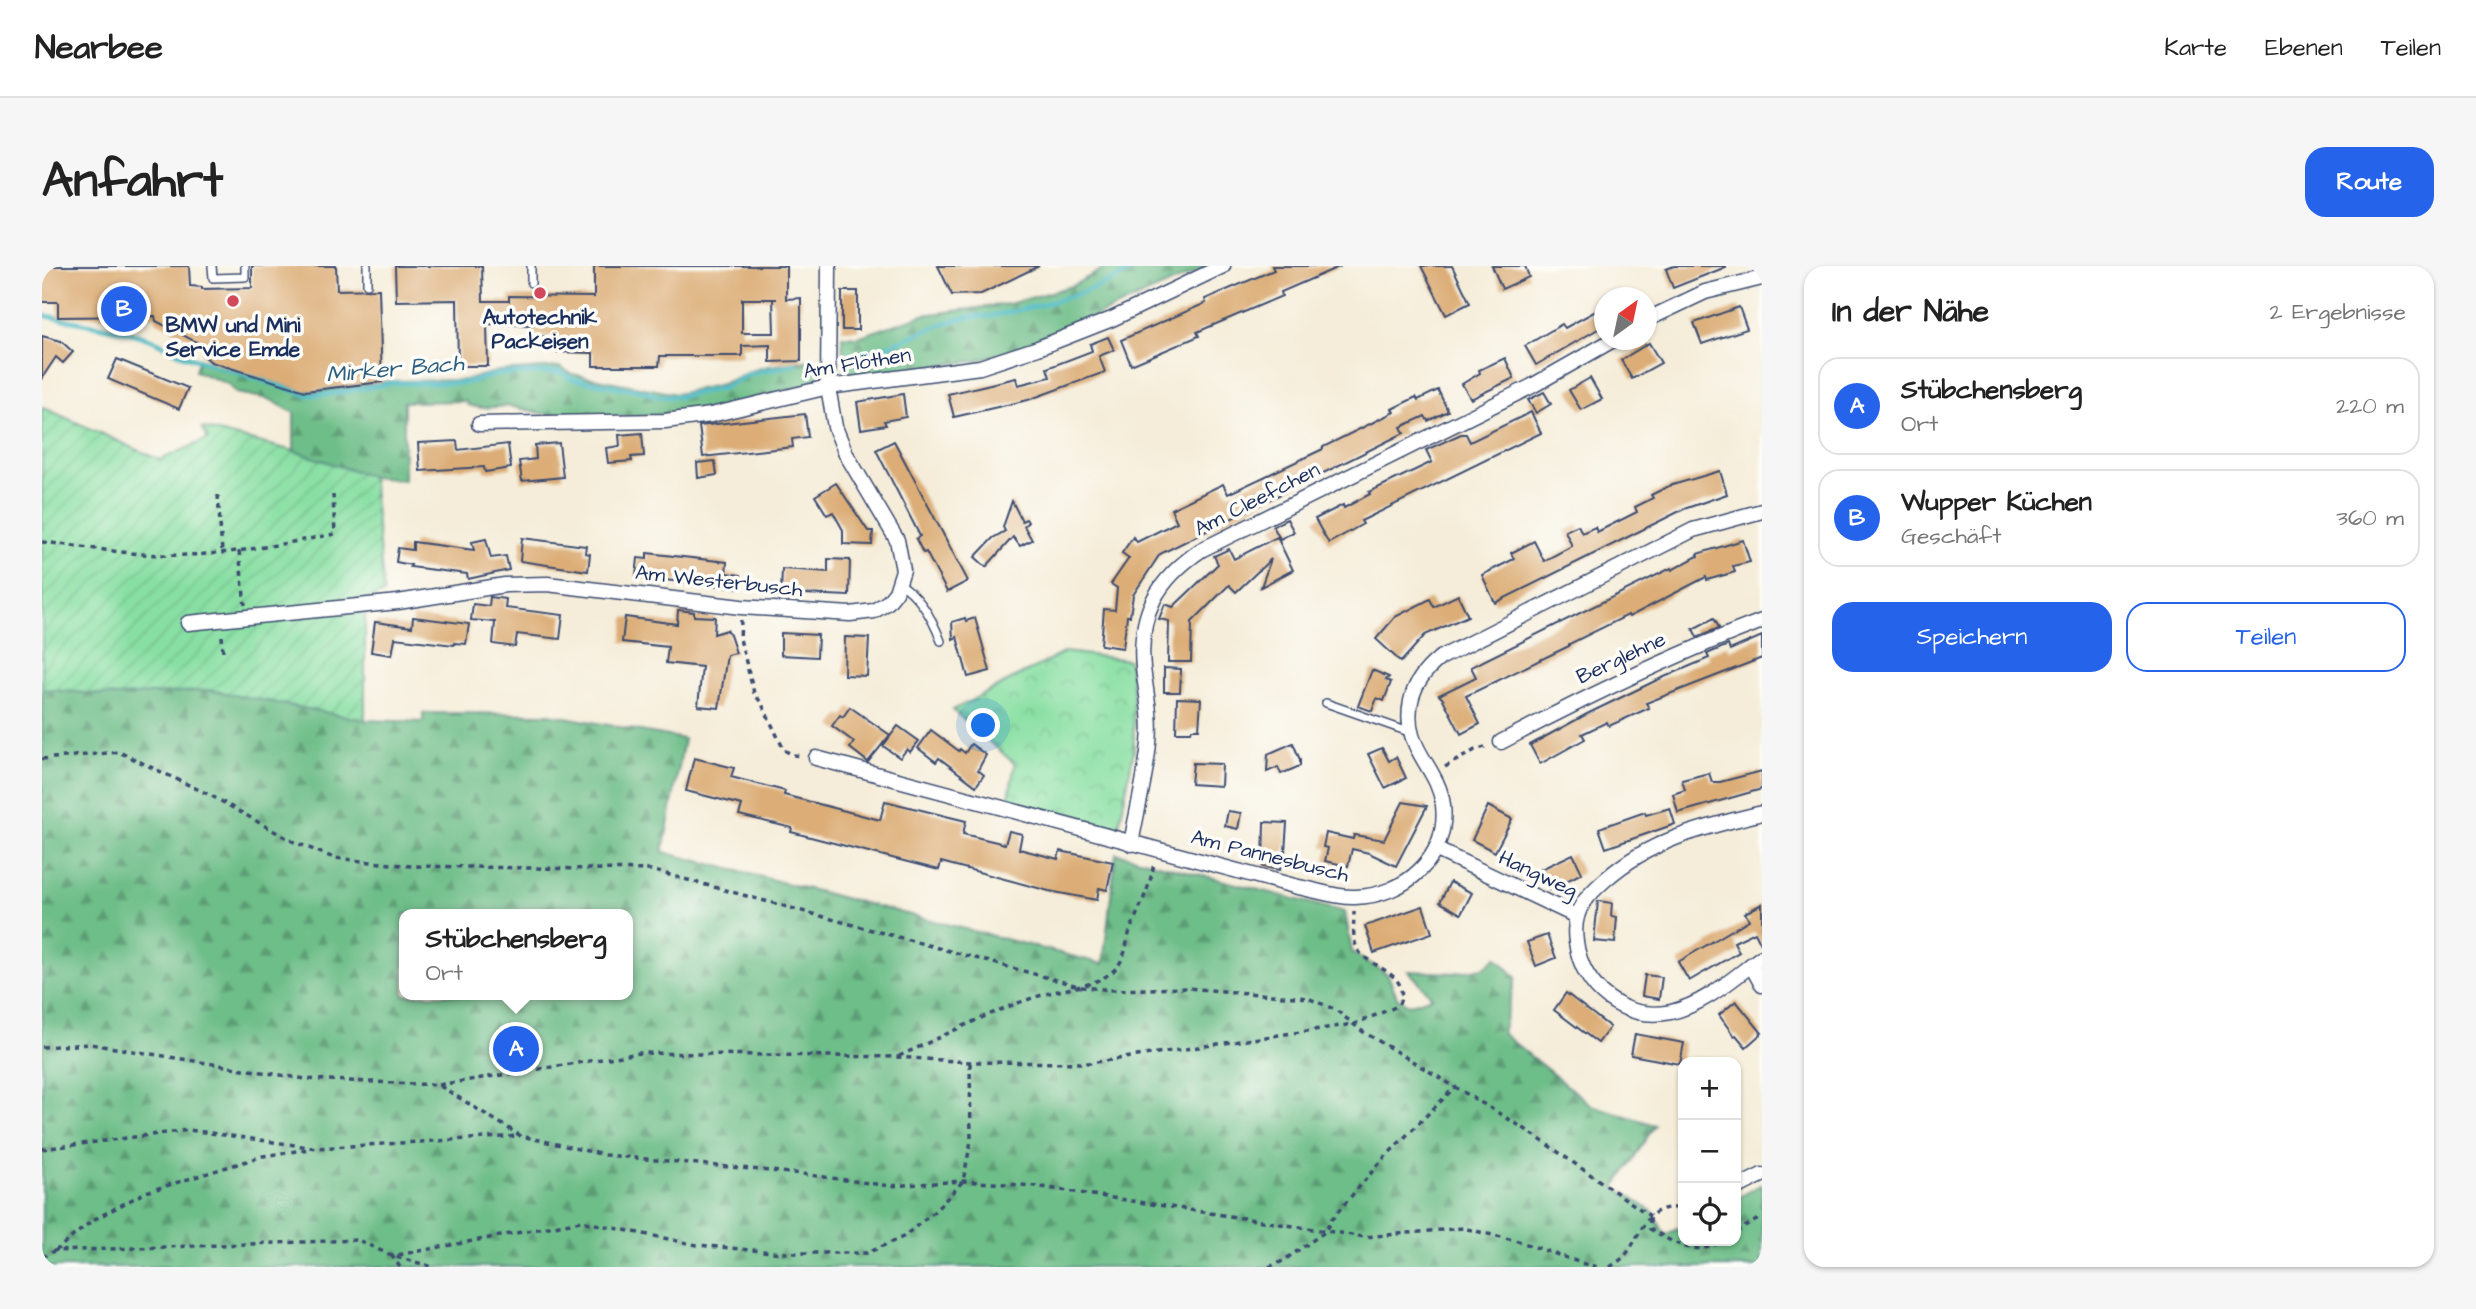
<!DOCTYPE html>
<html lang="de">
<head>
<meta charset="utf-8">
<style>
  :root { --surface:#fff; --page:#f6f6f6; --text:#222; --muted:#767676; --line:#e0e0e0; --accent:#2563eb }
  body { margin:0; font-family:"Architects Daughter",sans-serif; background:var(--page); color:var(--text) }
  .controls { position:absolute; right:21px; bottom:21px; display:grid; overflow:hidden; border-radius:14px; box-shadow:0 2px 5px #0004 }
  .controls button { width:63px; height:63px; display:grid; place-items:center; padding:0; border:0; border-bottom:2px solid var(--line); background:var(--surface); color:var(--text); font:35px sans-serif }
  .compass { position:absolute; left:1552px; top:21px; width:63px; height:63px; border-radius:50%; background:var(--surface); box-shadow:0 2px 5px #0004; rotate:33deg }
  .you { position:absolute; left:942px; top:460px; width:24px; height:24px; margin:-18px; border:5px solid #fff; border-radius:50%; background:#1a73e8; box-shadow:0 0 0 10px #1a73e833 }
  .badge { display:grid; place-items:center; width:46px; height:46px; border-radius:50%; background:var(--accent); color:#fff; font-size:23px; font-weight:700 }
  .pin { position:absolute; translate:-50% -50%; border:4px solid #fff; box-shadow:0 2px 7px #0006 }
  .popup { position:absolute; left:357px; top:643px; width:234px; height:91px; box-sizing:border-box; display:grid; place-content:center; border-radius:14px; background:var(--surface); filter:drop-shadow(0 2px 5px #0005); font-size:23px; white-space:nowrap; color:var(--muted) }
  .popup b { font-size:26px; color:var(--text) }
  .popup::after { content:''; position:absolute; left:50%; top:100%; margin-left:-14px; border:14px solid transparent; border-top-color:var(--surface) }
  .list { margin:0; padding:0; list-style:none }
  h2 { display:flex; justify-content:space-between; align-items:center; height:91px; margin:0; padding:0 28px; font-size:30px }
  h2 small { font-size:23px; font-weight:400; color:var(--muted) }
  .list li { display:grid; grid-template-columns:46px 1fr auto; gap:21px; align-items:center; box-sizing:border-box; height:98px; margin:0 14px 14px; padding:0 14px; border:2px solid var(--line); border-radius:21px }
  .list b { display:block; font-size:26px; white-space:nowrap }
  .list p { margin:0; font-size:23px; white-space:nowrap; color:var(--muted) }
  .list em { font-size:23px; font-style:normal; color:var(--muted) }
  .actions { display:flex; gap:14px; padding:21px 28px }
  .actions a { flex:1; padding:16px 0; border:2px solid var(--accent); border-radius:21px; text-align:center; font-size:24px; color:var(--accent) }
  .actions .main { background:var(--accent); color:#fff }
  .icon { flex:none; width:38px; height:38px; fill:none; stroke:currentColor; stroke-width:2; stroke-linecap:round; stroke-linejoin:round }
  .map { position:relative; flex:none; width:1720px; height:1001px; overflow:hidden; border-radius:21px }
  header { display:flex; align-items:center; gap:42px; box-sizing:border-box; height:98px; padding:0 35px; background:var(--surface); border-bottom:2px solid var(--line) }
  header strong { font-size:33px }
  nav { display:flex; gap:38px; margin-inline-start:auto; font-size:24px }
  .intro { display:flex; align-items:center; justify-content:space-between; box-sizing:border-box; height:168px; padding:0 42px }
  h1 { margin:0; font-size:49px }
  .button { padding:18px 32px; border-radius:21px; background:var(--accent); color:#fff; font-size:24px; font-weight:700 }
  main { display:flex; gap:42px; padding:0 42px }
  aside { flex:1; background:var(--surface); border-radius:21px; box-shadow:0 2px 5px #0004 }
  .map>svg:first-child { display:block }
  .forest { fill:url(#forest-firs); stroke:#447674; stroke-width:2; fill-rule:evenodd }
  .park { fill:url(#park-crowns); stroke:#528780; stroke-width:2 }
  .garden { fill:url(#garden-furrows); stroke:#528780; stroke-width:2 }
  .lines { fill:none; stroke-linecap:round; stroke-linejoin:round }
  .stream { stroke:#4ab9c2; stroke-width:5 }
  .building { fill:#dcad77; fill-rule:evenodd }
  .lane-casing { stroke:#3c4c70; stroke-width:10 }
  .street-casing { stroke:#3c4c70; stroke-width:17 }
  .path { stroke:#3c4c70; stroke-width:3.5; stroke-dasharray:5 5; stroke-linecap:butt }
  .lane { stroke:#fff; stroke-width:7 }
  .street { stroke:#fff; stroke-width:14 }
  .poi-dot { fill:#d1495b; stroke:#fdfcf7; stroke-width:2.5 }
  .labels { text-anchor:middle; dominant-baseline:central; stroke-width:7; stroke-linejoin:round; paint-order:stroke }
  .poi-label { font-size:21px; font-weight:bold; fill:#1b2f5e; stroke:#fdfcf7 }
  .street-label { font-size:21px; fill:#1b2f5e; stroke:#fdfcf7 }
  .water-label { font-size:23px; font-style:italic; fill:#2b5f81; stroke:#fdfcf7 }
</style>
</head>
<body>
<header>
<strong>Nearbee</strong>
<nav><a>Karte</a><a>Ebenen</a><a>Teilen</a></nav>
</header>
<div class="intro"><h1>Anfahrt</h1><a class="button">Route</a></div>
<main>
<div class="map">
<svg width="1720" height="1001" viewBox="0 0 1720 1001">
  <defs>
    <pattern id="forest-firs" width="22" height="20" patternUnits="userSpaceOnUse" patternTransform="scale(1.75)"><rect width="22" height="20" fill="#6ebe89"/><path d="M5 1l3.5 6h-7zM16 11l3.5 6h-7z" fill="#5a9b73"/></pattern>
    <pattern id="park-crowns" width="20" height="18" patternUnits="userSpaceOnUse" patternTransform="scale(1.75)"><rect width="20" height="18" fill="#88dfa3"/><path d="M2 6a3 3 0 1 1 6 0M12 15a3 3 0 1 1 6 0" fill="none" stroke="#75c08f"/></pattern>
    <pattern id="garden-furrows" width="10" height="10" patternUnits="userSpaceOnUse" patternTransform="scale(1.75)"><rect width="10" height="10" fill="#88dfa3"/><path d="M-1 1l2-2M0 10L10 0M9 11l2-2" fill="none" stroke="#75c08f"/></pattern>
  </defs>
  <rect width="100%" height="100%" fill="#fdfcf7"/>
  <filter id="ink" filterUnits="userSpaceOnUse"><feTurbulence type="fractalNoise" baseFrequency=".0143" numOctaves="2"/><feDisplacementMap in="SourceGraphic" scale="14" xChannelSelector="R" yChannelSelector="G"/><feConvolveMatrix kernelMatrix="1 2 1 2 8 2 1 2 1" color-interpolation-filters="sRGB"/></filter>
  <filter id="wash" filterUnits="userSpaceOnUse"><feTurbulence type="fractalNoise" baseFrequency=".00686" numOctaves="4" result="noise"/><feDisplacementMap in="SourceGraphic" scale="28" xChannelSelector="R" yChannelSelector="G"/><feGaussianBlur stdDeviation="1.57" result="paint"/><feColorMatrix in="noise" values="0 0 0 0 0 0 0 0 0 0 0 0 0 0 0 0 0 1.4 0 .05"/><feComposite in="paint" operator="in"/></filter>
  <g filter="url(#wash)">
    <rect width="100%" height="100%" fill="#f5edd9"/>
    <g class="forest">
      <path d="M1067 0H1168L993 77 934 95 813 109 802 103 800 70 816 71 881 49 967 38 1030 20Z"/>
      <path d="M157 92 241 119 270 126 347 115 423 114 457 105 518 101 530 108 634 128 680 118 709 105 727 100 770 94V100H780L776 112 766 118 672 143 604 150 517 151 467 140 439 142 425 139 424 135 362 136V214L330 211 252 185V147L227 133 194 127 186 118 153 105Z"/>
      <path d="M0 423 76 430 169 424 323 454 381 456V447L507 448 642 473 621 586 1061 698 1074 587 1303 646 1310 686 1346 709 1355 731 1366 739 1390 731 1367 705 1412 707 1442 702 1454 691 1474 711 1460 767 1549 839 1613 859 1573 921 1611 946 1623 969 1641 960V975H1694V933L1720 918V1001H0ZM362 648H586V729H362Z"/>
    </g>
    <path class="park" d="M1023 386 1086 394 1091 422 1092 484 1077 560 1071 563 966 535 973 498 911 444Z"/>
    <path class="garden" d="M0 141 118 194 166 173 160 162 252 185 330 211 342 328 323 333V454L169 424 76 430 0 423Z"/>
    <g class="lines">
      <g class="stream">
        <path d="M0 49 86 66 111 74 138 88 266 129 287 128 350 117H422L457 108 519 106 530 113 601 125 615 130 634 131 681 122 707 108 754 98"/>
        <path d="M804 89C846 87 882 60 922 52 931 50 940 51 949 50 995 41 1058 25 1097 0"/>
      </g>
    </g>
    <g id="blocks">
      <g class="building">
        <path d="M0 0H147L148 20 160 21V23L210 22V0H294L295 24 337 23 340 116 263 125 169 96 160 88V79L114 55 113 50 16 51V36H0Z"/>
        <path d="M353 0H440L441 35H467V30L552 31V0H744V33L759 32V95L728 96V79L700 80V90H618L617 100H551V87L514 86V71L489 70V59L445 58 446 100H416L415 34 354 35ZM700 33H735H731L732 67H700Z"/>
        <path d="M896 0H997L939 28 910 29Z"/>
        <path d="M1230 0H1299L1239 26 1240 30 1155 66 1157 70 1089 99 1079 74 1164 37 1163 33 1232 4Z"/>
        <path d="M1379 0H1410L1428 37 1404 49Z"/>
        <path d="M1450 0H1483L1487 11 1460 23Z"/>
        <path d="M1632 0H1684V1L1631 22 1624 3Z"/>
        <rect x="800" y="25" width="16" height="39"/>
        <path d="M1563 40V59L1494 99 1483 80 1520 58 1523 62Z"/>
        <path d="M1697 41 1705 63 1660 78 1652 57Z"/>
        <path d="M0 70 19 75 31 86 21 97 14 91 0 112Z"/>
        <path d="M1066 71 1072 84 1057 90 1063 106 986 134 912 151 906 128 974 112 976 119 1008 111 1005 102 1050 85 1048 78Z"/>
        <path d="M1607 77 1619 97 1590 113 1579 94Z"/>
        <path d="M1463 92 1472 112 1429 133 1420 118 1438 107 1437 104Z"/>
        <path d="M75 93 146 122 137 143 66 113Z"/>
        <path d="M1548 112 1560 133 1539 144 1527 124Z"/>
        <path d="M1396 124 1406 145 1386 155 1383 150 1359 161 1362 167 1118 288 1091 329 1088 350H1085L1081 382 1059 379 1062 343 1073 344 1075 322 1069 318 1087 292 1080 287 1091 271 1095 276 1135 256 1129 243 1181 218 1186 228 1281 183V181L1352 146 1350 143 1374 131 1376 134Z"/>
        <path d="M1502 126 1509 138 1494 147 1486 134Z"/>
        <path d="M861 128 864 151 842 155 844 159 819 163 815 136Z"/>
        <path d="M1489 146 1499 167 1319 255 1321 258 1287 277 1284 273 1273 253 1301 239 1302 242 1328 228 1327 226 1390 196 1384 184 1419 168H1424L1428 176Z"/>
        <path d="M763 148 766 171 750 173 751 181 661 191 657 160Z"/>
        <path d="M600 167 602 190 589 191 590 195 566 197 564 182 578 180 577 169Z"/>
        <path d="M415 175 416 184 466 178 469 202 443 206 442 201 378 205 376 177Z"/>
        <path d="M852 175 926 315 905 326 884 286 881 287 874 273 878 270 834 184Z"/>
        <path d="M517 177 521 211 480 215 477 195 494 193 493 179Z"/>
        <path d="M673 195 675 209 656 212 655 197Z"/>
        <path d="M1678 205 1685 228 1642 243 1453 337 1440 309 1472 293 1469 287 1492 275 1502 295 1530 280 1523 265 1536 259 1540 267 1553 261 1555 266 1595 246 1593 241 1611 232 1609 229 1627 220Z"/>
        <path d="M794 217 826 265H831L830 279 801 278V264L791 246 785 249 773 230Z"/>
        <path d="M970 235 980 255 984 253 986 256 982 260 990 274 978 280 971 271 944 301 933 291 951 272 963 265 961 261Z"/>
        <path d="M1245 253 1252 266 1238 273 1231 260Z"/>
        <path d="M1235 271 1251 304 1219 321 1229 293 1194 326 1187 319 1150 356 1149 396H1126L1127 355 1117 353 1123 338 1131 341 1176 298 1172 290 1187 283 1192 293Z"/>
        <path d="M480 272 544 280 543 287 548 288 546 305 478 295Z"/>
        <path d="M444 273 449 292 464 290 467 304 426 313 425 308 368 301 369 299 354 296 356 282 371 284V276L432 284 430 276Z"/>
        <path d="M1701 274 1708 296 1691 300 1693 306 1665 314 1664 311 1587 351 1586 349 1527 378V380L1424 430 1438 458 1419 468 1401 433 1397 429 1434 411 1429 401 1629 302 1630 304 1656 290 1655 288Z"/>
        <path d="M605 287 685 296 684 307 699 309 698 322 594 311 596 292 605 293Z"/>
        <path d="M786 293 808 294 807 330 739 327 740 303 786 306Z"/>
        <path d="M1416 329 1426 350 1383 369 1359 396 1334 373 1353 351 1388 333 1392 341Z"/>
        <path d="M448 331 464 333 463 342 521 349 518 373 475 368 473 381 451 378 453 356 429 354 431 338 447 340Z"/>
        <path d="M636 344 652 346V350L673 351 672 368 685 364 688 369 694 387 685 389 677 442 656 440 660 401 624 397 626 381 580 376 583 351 635 358Z"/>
        <path d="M371 351 427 358 424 378 413 377 412 379 353 372 350 389 329 386 333 356 370 361Z"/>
        <path d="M923 352 924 355 933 352 948 405 926 411 915 371 911 373 910 356Z"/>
        <path d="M1672 352 1677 362 1655 371 1651 363Z"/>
        <path d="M739 367 776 369 775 391 739 389Z"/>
        <path d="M1720 370V392L1604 437 1607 442 1567 460 1565 456 1540 468 1543 473 1498 498 1488 479 1545 448 1613 415 1667 392 1665 388 1686 379 1688 384Z"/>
        <path d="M803 371 827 372 825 410 802 409Z"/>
        <path d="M1122 402 1139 403 1138 426H1122Z"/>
        <path d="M1330 404 1347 411 1344 414 1349 416 1342 435 1335 432 1330 445 1316 440Z"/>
        <path d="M1135 432 1159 433 1157 463H1150L1149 466H1134Z"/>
        <path d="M808 441 848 469 826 496 808 482 812 476 790 460 798 449 801 451Z"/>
        <path d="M856 460 877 475 868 486 865 483 858 492 841 480Z"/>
        <path d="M889 464 917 485 918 483 923 487 929 478 944 489 936 504 942 509 934 520 897 492 894 496 876 482Z"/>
        <path d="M1251 477 1258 494V500L1239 508 1236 501 1225 506 1226 488Z"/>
        <path d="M1340 482 1347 495 1354 491 1364 512 1343 522 1326 488Z"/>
        <path d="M652 492 692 502 689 511 743 525 742 529 838 554 843 535 924 555 921 568 963 578 967 565 980 568 977 583 1016 593 1018 585 1071 596 1065 624 1057 622 1055 634 1007 625 899 596 897 604 749 566 750 562 697 549 700 539 644 525Z"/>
        <path d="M1151 497 1180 498 1179 520 1149 518Z"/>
        <path d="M1720 505V523L1636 547 1631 528 1643 524 1640 514 1667 507 1670 516H1678Z"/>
        <path d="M1361 536 1385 540 1354 600 1327 587 1310 583 1306 600 1283 595 1286 582 1281 581 1284 567 1311 573 1312 569 1342 574Z"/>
        <path d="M1446 540 1470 553 1453 586 1430 574Z"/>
        <path d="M1628 542 1633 558 1564 582 1557 562 1603 546 1604 549Z"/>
        <path d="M1186 545 1199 547 1196 563 1183 560Z"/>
        <path d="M1222 556 1245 557 1243 586H1241L1238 604 1221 601Z"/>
        <path d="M1531 588 1540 607 1507 624 1497 604Z"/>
        <path d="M1408 616 1430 627 1419 648 1398 636Z"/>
        <path d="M1556 635 1570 637 1569 650 1575 651 1573 677 1552 675Z"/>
        <path d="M1720 638V680L1713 666 1692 676 1697 686 1647 715 1636 696 1707 654 1703 647Z"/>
        <path d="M1381 640 1390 667 1332 687 1323 660Z"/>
        <path d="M1505 669 1514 692 1494 700 1485 676Z"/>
        <path d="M1603 709 1620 711 1617 733 1600 730Z"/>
        <path d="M1524 727 1568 761 1556 777 1512 744Z"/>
        <path d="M1694 735 1720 767 1704 781 1694 769 1692 770 1677 749Z"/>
        <path d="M1593 768 1642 777 1638 798 1589 789Z"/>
      </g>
    </g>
  </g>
  <g filter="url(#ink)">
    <use href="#blocks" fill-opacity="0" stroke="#3c4c70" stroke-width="2"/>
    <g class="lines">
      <defs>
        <g id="lane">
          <path d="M170 0 171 12 203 11V0"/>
          <path d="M325 0V18"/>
          <path d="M489 17V0"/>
          <path d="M857 317C877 329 891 354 899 375"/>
          <path d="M1284 437 1367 466"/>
        </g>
        <g id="street">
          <path d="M1604 54 1663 26 1720 12"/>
          <path d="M437 158 623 155 669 149 786 121 938 101 996 82 1070 53 1181 0"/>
          <path d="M146 357 356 336 463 319 505 318 699 341 808 348 832 345 846 336 854 326 861 304 855 274 804 188 793 161 786 121 787 0"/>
          <path d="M1459 476C1544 431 1630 389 1720 355"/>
          <path d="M774 492 1256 621C1274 624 1295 632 1313 631 1363 630 1407 591 1401 539 1396 499 1359 483 1369 435 1373 416 1384 403 1398 392L1651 264 1720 245"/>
          <path d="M1720 547C1663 561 1609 573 1564 613 1556 620 1548 627 1542 636 1533 648 1532 662 1534 676 1540 723 1583 756 1629 746 1664 738 1692 711 1720 691"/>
          <path d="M1089 578C1095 544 1104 510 1107 477 1110 451 1104 427 1101 402 1096 347 1115 314 1159 284L1490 120 1571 74"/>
          <path d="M1395 584 1534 650"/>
          <path d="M1709 699 1720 719"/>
          <path d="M1694 922 1720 909"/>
        </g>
      </defs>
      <use href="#lane" class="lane-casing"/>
      <use href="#street" class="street-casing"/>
      <g class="path">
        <path d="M176 229 180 286"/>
        <path d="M0 276C47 281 97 291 144 289 194 288 244 277 293 268L291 229"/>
        <path d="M197 285 203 339"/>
        <path d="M699 354 698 373 712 427 720 438 742 484 751 489 761 490"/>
        <path d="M180 370 181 385"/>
        <path d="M0 493 77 486 168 529 250 575 292 592 368 600 609 604 1040 721 1071 724 1144 722 1266 732 1294 744 1320 765 1483 863 1608 950"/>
        <path d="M1403 501 1433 484 1446 480"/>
        <path d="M0 781 48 778 263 813 396 819 598 787 854 791 928 796 1048 797 1312 758 1356 740C1371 710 1334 703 1319 688 1309 678 1312 658 1312 645"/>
        <path d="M857 790C907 768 957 740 1011 726 1030 722 1061 718 1075 701 1085 689 1084 675 1089 662 1098 640 1109 620 1112 596"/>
        <path d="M398 820 479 870 563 889 760 908 848 920 921 915 993 920 1323 971 1421 962 1476 975 1545 999 1559 1001"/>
        <path d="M0 883 147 864 274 882 478 870"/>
        <path d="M1608 952V963C1633 977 1652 992 1680 975"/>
        <path d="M1694 966 1720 951"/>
        <path d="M13 985 51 954 104 926 221 890 268 883"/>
        <path d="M0 991 12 985 316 974 350 990 392 1001"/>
        <path d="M358 1001 350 990 539 955 655 979 742 987H825L861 971 893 945 921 915 929 875 928 796"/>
        <path d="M1227 1001 1241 995 1284 965 1288 955 1342 892 1413 821"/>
        <path d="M1568 1001C1574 997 1581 993 1585 987 1603 962 1605 936 1641 943"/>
      </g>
      <use href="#lane" class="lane"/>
      <use href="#street" class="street"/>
    </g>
  </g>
  <g class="poi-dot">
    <circle cx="498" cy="27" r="7"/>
    <circle cx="191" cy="35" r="7"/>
  </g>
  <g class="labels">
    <g class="poi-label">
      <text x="498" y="51">Autotechnik<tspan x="498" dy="24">Packeisen</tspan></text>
      <text x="191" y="59">BMW und Mini<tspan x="191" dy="24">Service Emde</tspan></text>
    </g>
    <g class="street-label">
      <text transform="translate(815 97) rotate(-9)">Am Flöthen</text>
      <text transform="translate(1215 233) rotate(-27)">Am Cleefchen</text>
      <text transform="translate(677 315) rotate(6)">Am Westerbusch</text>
      <text transform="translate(1579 392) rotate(-25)">Berglehne</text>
      <text transform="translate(1228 590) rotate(14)">Am Pannesbusch</text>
      <text transform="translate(1496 608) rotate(25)">Hangweg</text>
    </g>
    <g class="water-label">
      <text transform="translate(353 103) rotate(-5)">Mirker Bach</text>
    </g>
  </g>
</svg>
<div class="controls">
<button>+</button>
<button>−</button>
<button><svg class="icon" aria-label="locate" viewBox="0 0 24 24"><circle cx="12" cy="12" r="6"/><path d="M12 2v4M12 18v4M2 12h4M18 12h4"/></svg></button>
</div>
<svg class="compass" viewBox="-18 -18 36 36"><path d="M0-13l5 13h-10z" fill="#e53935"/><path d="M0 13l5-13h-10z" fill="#767676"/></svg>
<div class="you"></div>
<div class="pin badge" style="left:474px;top:783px">A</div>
<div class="popup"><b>Stübchensberg</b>Ort</div>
<div class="pin badge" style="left:82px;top:43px">B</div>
</div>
<aside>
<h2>In der Nähe<small>2 Ergebnisse</small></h2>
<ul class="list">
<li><span class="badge">A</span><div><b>Stübchensberg</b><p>Ort</p></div><em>220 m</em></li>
<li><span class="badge">B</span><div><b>Wupper Küchen</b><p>Geschäft</p></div><em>360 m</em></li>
</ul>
<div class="actions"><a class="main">Speichern</a><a>Teilen</a></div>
</aside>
</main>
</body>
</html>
